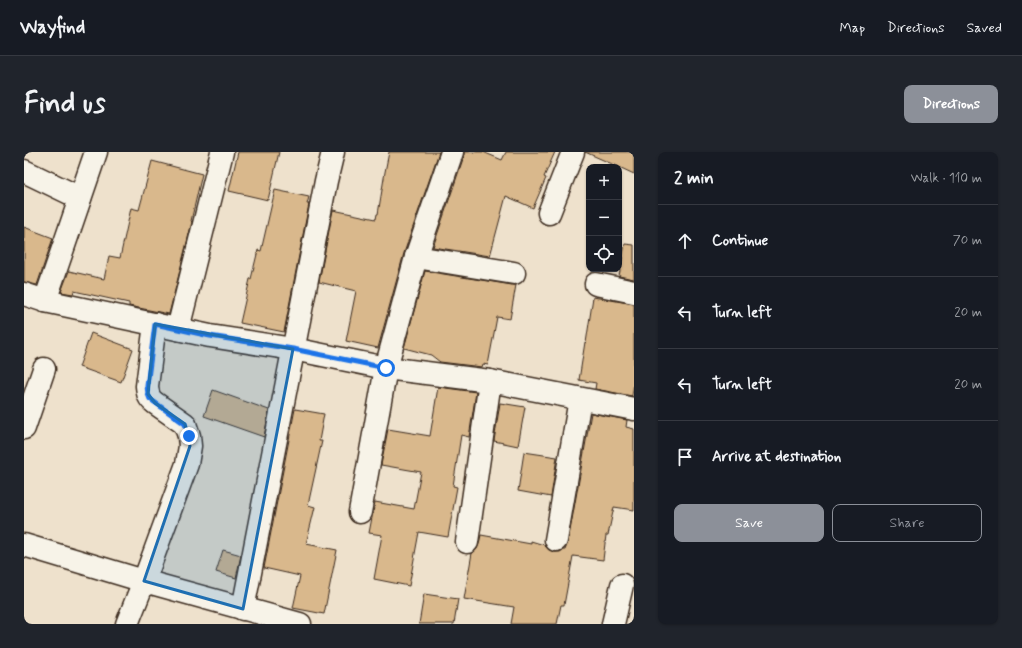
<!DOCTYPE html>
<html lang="en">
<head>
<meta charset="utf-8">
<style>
  :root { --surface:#171b24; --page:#20242c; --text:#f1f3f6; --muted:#9ea1a6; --line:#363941; --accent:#8c9099 }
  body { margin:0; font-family:Mynerve,sans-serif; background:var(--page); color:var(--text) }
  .controls { position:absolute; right:12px; top:12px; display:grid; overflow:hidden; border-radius:8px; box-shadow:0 1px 3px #0004 }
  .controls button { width:36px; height:36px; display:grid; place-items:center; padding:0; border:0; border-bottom:1px solid var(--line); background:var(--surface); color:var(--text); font:20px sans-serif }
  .stop { position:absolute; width:12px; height:12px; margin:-9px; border:3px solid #1a73e8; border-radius:50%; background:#fff }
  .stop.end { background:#1a73e8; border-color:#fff; box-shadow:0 1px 4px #0008 }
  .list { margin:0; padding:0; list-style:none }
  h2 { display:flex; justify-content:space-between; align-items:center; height:52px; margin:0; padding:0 16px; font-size:17px }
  h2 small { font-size:13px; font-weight:400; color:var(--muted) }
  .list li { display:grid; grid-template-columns:26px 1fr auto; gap:12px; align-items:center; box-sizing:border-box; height:72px; padding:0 16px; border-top:1px solid var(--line) }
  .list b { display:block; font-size:15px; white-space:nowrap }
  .list em { font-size:13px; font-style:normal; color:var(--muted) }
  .actions { display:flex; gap:8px; padding:12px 16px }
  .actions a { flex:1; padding:9px 0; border:1px solid var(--accent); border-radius:8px; text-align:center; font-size:14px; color:var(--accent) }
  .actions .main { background:var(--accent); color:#fff }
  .icon { flex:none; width:22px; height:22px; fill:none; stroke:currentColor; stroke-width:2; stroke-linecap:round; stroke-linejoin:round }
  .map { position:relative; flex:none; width:610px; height:472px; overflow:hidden; border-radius:8px }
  header { display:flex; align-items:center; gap:24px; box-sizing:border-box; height:56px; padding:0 20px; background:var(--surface); border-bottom:1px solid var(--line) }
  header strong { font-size:19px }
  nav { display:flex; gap:22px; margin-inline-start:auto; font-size:14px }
  .intro { display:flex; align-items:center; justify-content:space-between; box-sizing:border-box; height:96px; padding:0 24px }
  h1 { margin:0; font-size:28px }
  .button { padding:10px 18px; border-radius:8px; background:var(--accent); color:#fff; font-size:14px; font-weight:700 }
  main { display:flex; gap:24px; padding:0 24px }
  aside { flex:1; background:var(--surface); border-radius:8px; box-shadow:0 1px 3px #0004 }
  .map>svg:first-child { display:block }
  .building { fill:#d9b88c; stroke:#3b2a1e }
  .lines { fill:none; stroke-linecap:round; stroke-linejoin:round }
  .minor-casing { stroke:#3b2a1e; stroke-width:25 }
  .minor { stroke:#f7f3e8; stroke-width:22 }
  .route { stroke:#1a73e8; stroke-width:5 }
  .marked { fill:#1f6fb2; fill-opacity:0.2; stroke:#1f6fb2; stroke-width:3; stroke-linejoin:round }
</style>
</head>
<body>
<header>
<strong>Wayfind</strong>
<nav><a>Map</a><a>Directions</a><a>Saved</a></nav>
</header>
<div class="intro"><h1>Find us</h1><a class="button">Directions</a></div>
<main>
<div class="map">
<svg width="610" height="472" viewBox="0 0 610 472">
  <rect width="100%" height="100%" fill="#eee1cc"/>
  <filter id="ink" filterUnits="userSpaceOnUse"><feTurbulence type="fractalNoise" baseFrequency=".025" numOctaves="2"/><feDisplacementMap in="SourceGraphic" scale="8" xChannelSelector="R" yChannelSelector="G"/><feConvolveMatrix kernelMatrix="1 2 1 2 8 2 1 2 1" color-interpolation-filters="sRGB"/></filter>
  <g filter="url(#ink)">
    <g class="building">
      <path d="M214 0H255L244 48 205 39Z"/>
      <path d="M365 0H415L380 101 354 196 322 189 332 139 295 130 309 58 352 67 353 62H354L361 20Z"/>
      <path d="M440 0H459L478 8 482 0H531L520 25 522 26 509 56 482 44 466 104 409 95 440 4Z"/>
      <path d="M561 0H610V22L595 15Z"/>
      <path d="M128 9 178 22 167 69 168 70 145 162 105 154V151L50 139 49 142 37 140 45 119 80 127 85 104 96 106 107 56 115 58Z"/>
      <path d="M251 38 285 45 283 52H285L260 180 216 171 226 127H227L234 98 237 99Z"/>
      <path d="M0 75 29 86 13 133 0 130Z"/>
      <path d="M601 92 610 93V127L595 124Z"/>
      <path d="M401 119 488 133H492L486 167 473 165 464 213 459 212 458 215 416 210 407 203 380 196Z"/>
      <path d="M569 145 610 152V230L608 244 571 237 572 231 555 228 561 190 562 191Z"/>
      <path d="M67 181 109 197 97 230 55 215Z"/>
      <path d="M414 235 452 240 445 285 437 283 429 334 433 335 424 385 395 380 385 434 350 427 358 383 345 381 351 350 390 357 397 320 357 313 364 277 406 284Z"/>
      <path d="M189 238 245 258 240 285 180 264Z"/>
      <path d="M476 251 501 255 494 294 470 289Z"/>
      <path d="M271 257 300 262 295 289H298L284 353 291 355 282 392 313 398 300 462 269 456 276 424 240 416Z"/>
      <path d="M567 261 603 268 602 275 610 277V358L590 355 584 383H582L579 408 549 404 540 453H537L533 472H487L490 455 440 447 448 401 453 397 455 392 457 383 507 392V389L520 393 524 397 530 400H536L539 398H541L544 390Z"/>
      <path d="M500 300 533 305 527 345 494 339Z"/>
      <path d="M199 398 217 403 212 426 192 420Z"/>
      <path d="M400 442 434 447 430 472H395Z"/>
    </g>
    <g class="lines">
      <defs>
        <g id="minor">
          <path d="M0 19 56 46"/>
          <path d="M525 61 549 0"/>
          <path d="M392 105 490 121"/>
          <path d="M572 132 610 140"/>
          <path d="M0 142 21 149 186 184 269 197 362 216 466 229 610 257"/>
          <path d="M21 149 72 0"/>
          <path d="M154 177 198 0"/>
          <path d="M0 276 20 217"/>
          <path d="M336 360 362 216 392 105 428 0"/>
          <path d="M532 388 556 247"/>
          <path d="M443 390 466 229"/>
          <path d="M0 393 120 429 276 472"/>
          <path d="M219 457 302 29 309 0"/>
          <path d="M103 472 120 429 163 312 166 294 165 284 161 272 131 251C124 246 124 242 123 234L131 172"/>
          <path d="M589 472 598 433"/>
        </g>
      </defs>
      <use href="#minor" class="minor-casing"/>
      <use href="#minor" class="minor"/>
    </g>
  </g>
  <g class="lines" filter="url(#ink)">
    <path class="route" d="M165 284 161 272 126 247 124 242 123 234 131 172 186 184 269 197 362 216"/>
  </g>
  <path class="marked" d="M131 172 269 197 219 457 120 429 166 294 161 272 131 251 124 242Z"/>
</svg>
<div class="controls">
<button>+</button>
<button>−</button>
<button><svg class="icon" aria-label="locate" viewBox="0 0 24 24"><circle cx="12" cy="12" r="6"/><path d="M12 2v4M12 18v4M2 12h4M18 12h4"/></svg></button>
</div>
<div class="stop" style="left:362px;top:216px"></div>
<div class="stop end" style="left:165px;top:284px"></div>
</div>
<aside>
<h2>2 min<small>Walk · 110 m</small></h2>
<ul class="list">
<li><svg class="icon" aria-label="ahead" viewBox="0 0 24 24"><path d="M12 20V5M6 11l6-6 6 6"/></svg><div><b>Continue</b></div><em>70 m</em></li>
<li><svg class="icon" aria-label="left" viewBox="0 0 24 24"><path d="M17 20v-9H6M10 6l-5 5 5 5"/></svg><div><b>Turn left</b></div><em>20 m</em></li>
<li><svg class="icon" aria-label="left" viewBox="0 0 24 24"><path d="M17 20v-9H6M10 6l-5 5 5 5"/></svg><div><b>Turn left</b></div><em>20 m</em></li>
<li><svg class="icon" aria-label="arrive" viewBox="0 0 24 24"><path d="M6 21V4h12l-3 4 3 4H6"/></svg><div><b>Arrive at destination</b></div></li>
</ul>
<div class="actions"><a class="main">Save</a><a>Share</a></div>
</aside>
</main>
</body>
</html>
